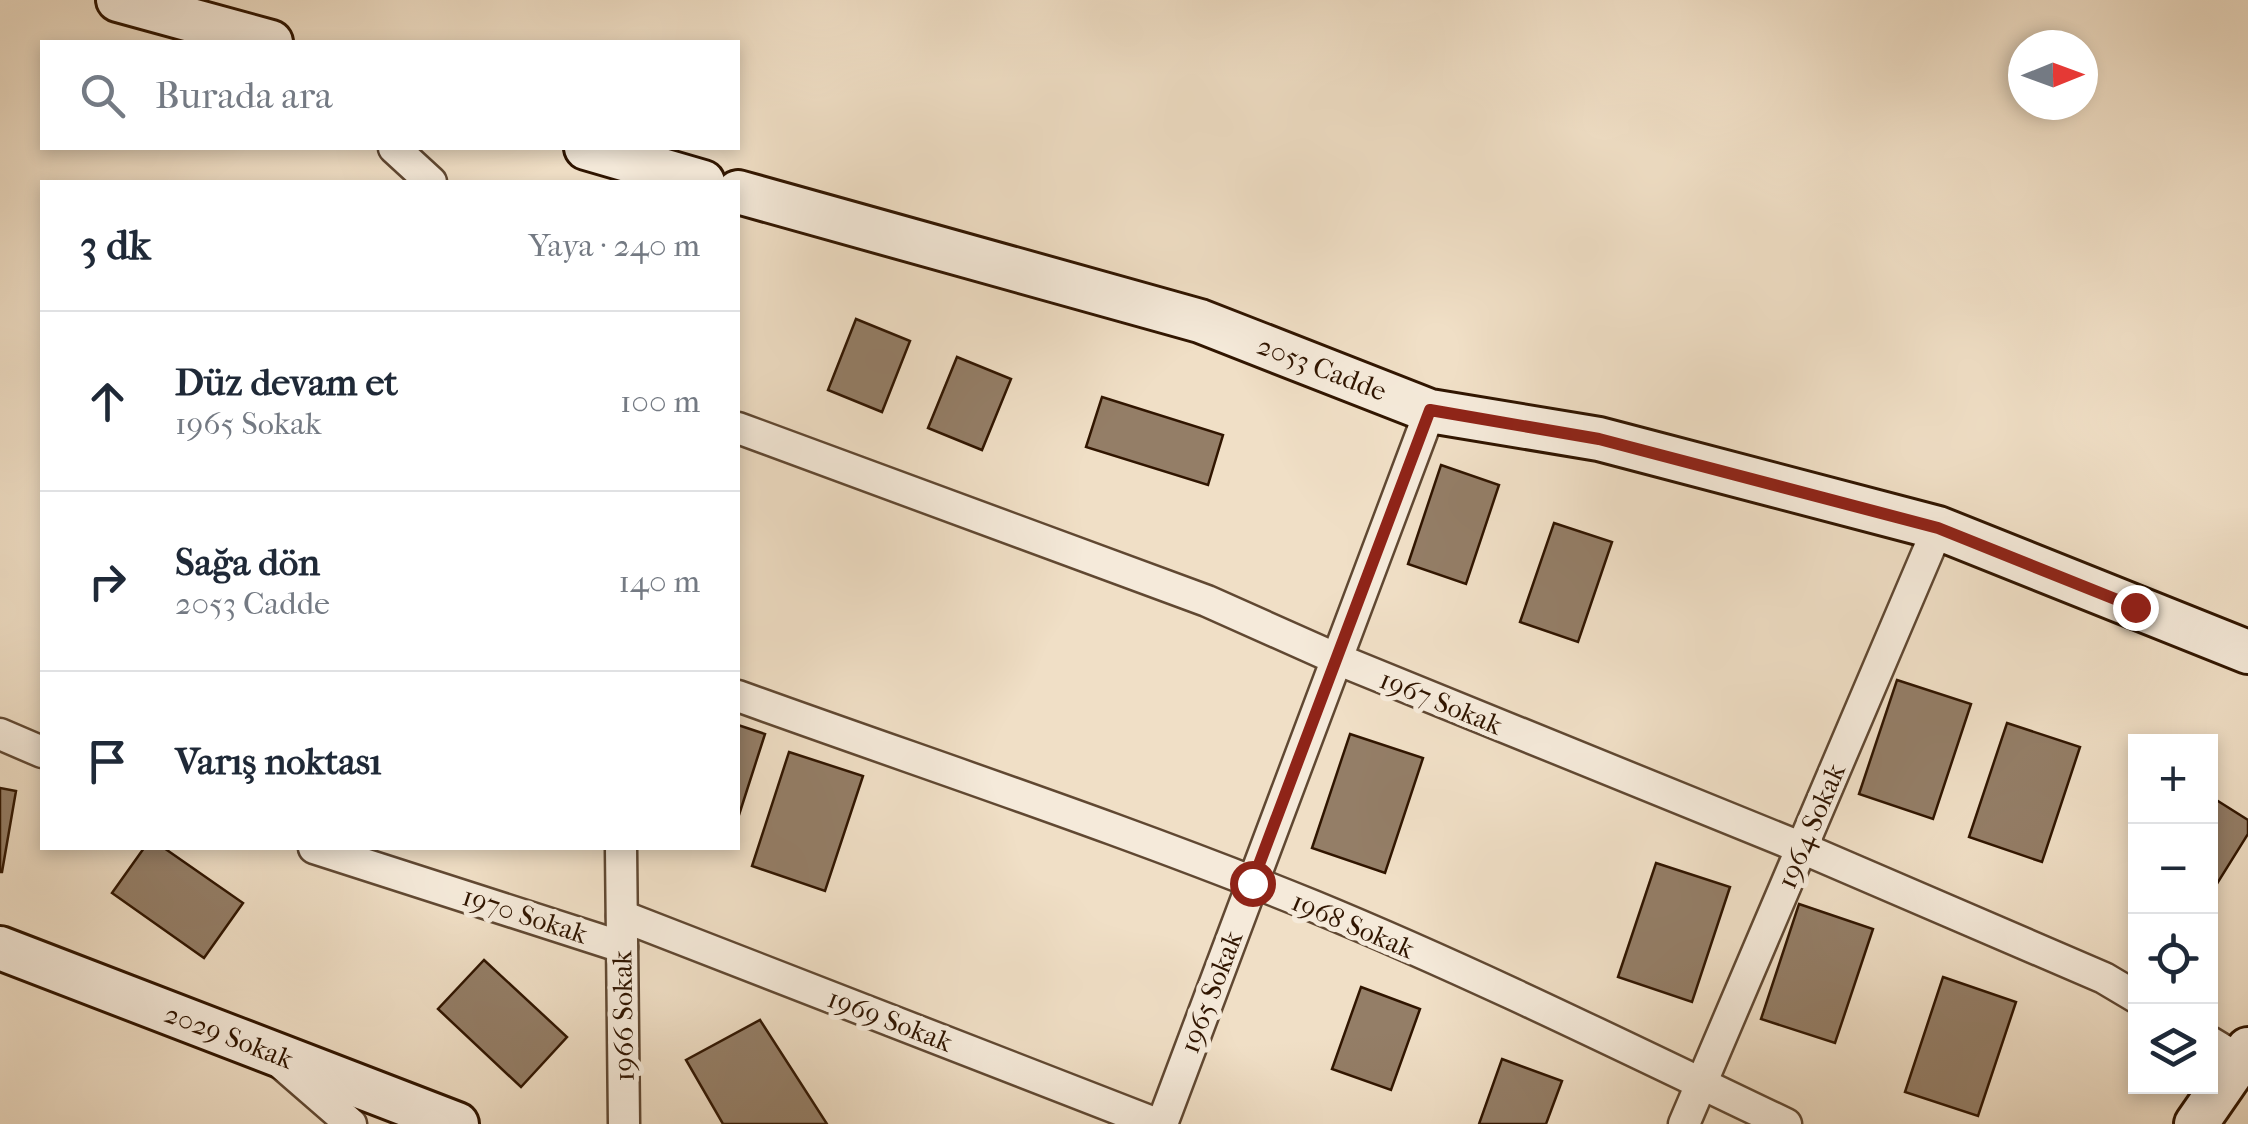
<!DOCTYPE html>
<html lang="tr">
<head>
<meta charset="utf-8">
<style>
  :root { --surface:#fff; --page:#f6f6f7; --text:#1f2937; --muted:#747a83; --line:#e0e1e3 }
  body { margin:0; font-family:"IM FELL French Canon",serif; background:var(--page); color:var(--text) }
  .controls { position:absolute; right:30px; bottom:30px; display:grid; overflow:hidden; border-radius:0px; box-shadow:0 5px 15px #0003 }
  .controls button { width:90px; height:90px; display:grid; place-items:center; padding:0; border:0; border-bottom:2px solid var(--line); background:var(--surface); color:var(--text); font:50px sans-serif }
  .compass { position:absolute; left:2008px; top:30px; width:90px; height:90px; border-radius:50%; background:var(--surface); box-shadow:0 5px 15px #0003; rotate:89deg }
  .stop { position:absolute; width:30px; height:30px; margin:-22px; border:8px solid #8f2418; border-radius:50%; background:#fff }
  .stop.end { background:#8f2418; border-color:#fff; box-shadow:0 2px 10px #0008 }
  .list { margin:0; padding:0; list-style:none }
  h2 { display:flex; justify-content:space-between; align-items:center; height:130px; margin:0; padding:0 40px; font-size:42px }
  h2 small { font-size:32px; font-weight:400; color:var(--muted) }
  .list li { display:grid; grid-template-columns:65px 1fr auto; gap:30px; align-items:center; box-sizing:border-box; height:180px; padding:0 40px; border-top:2px solid var(--line) }
  .list b { display:block; font-size:38px; white-space:nowrap }
  .list p { margin:0; font-size:32px; white-space:nowrap; color:var(--muted) }
  .list em { font-size:32px; font-style:normal; color:var(--muted) }
  .icon { flex:none; width:55px; height:55px; fill:none; stroke:currentColor; stroke-width:2; stroke-linecap:round; stroke-linejoin:round }
  .map { position:relative; flex:none; width:2248px; height:1124px; overflow:hidden }
  .search { position:absolute; background:var(--surface); box-shadow:0 5px 15px #0003; left:40px; top:40px; width:700px; height:110px; display:flex; align-items:center; gap:25px; box-sizing:border-box; padding:0 35px; border-radius:0px; color:var(--muted); font-size:38px }
  .panel { position:absolute; background:var(--surface); box-shadow:0 5px 15px #0003; left:40px; top:180px; width:700px; height:670px; border-radius:0px }
  .map>svg:first-child { display:block }
  .building { fill:#947e67; stroke:#301500; stroke-width:2.5 }
  .lines { fill:none; stroke-linecap:round; stroke-linejoin:round }
  .street-casing { stroke:#604832; stroke-width:35 }
  .secondary-casing { stroke:#301500; stroke-width:48 }
  .street { stroke:#f5eada; stroke-width:30 }
  .secondary { stroke:#f5eada; stroke-width:42 }
  .route { stroke:#8f2418; stroke-width:12 }
  .labels { text-anchor:middle; dominant-baseline:central; stroke-width:10; stroke-linejoin:round; paint-order:stroke }
  .street-label { font-size:28px; fill:#301500; stroke:#f5eada }
</style>
</head>
<body>
<div class="map">
<svg width="2248" height="1124" viewBox="0 0 2248 1124">
  <rect width="100%" height="100%" fill="#f0dfc6"/>
  <filter id="stains"><feTurbulence type="fractalNoise" baseFrequency=".002" numOctaves="4"/><feColorMatrix values="0 0 0 0 .2 0 0 0 0 .09 0 0 0 0 .02 0 0 0 .5 -.17"/></filter>
  <radialGradient id="worn" r=".72"><stop offset=".6" stop-color="#630" stop-opacity="0"/><stop offset="1" stop-color="#630" stop-opacity=".3"/></radialGradient>
  <g class="building">
    <path d="M856 319 910 341 882 412 828 390Z"/>
    <path d="M957 357 1011 379 982 450 928 428Z"/>
    <path d="M1102 397 1223 435 1208 485 1086 447Z"/>
    <path d="M1441 465 1499 485 1466 584 1408 564Z"/>
    <path d="M1554 523 1612 542 1578 642 1520 622Z"/>
    <path d="M1897 680 1971 704 1933 819 1859 794Z"/>
    <path d="M2007 723 2080 747 2042 862 1969 837Z"/>
    <path d="M738 725 765 734 738 818Z"/>
    <path d="M1350 734 1423 758 1385 873 1312 848Z"/>
    <path d="M789 752 863 776 825 891 752 866Z"/>
    <path d="M0 788 16 791 2 872H0Z"/>
    <path d="M2210 796 2248 820V834L2210 895Z"/>
    <path d="M144 848H164L243 903 204 958 112 893Z"/>
    <path d="M1656 863 1730 887 1692 1002 1618 977Z"/>
    <path d="M1799 904 1873 929 1835 1043 1761 1019Z"/>
    <path d="M484 960 567 1037 521 1087 438 1009Z"/>
    <path d="M1943 977 2016 1002 1978 1116 1905 1092Z"/>
    <path d="M1361 987 1420 1009 1391 1090 1332 1069Z"/>
    <path d="M760 1020 827 1124H723L686 1060Z"/>
    <path d="M1502 1059 1562 1081 1546 1124H1479Z"/>
  </g>
  <g class="lines">
    <defs>
      <g id="street">
        <path d="M394 148 431 182"/>
        <path d="M738 428 1207 601 1337 659 1802 848 2104 978 2136 997"/>
        <path d="M738 696C929 765 1124 829 1313 906 1473 972 1629 1049 1786 1124"/>
        <path d="M0 734 42 752"/>
        <path d="M314 848 622 947"/>
        <path d="M621 848 624 1124"/>
        <path d="M622 916 1157 1124"/>
        <path d="M2210 1042 2240 1060"/>
        <path d="M283 1065 351 1124"/>
        <path d="M1162 1124 1430 411"/>
        <path d="M1684 1124 1938 528"/>
      </g>
      <g id="secondary">
        <path d="M118 0 271 42"/>
        <path d="M586 148 703 182"/>
        <path d="M738 192 1200 321 1430 411 1599 439 1938 528 2248 652"/>
        <path d="M0 948 457 1124"/>
        <path d="M2196 1124 2248 1049"/>
      </g>
    </defs>
    <use href="#street" class="street-casing"/>
    <use href="#secondary" class="secondary-casing"/>
    <use href="#street" class="street"/>
    <use href="#secondary" class="secondary"/>
  </g>
  <g class="lines">
    <path class="route" d="M1252 883 1430 410 1599 439 1938 528 2135 607"/>
  </g>
  <g class="labels">
    <g class="street-label">
      <text transform="translate(1322 368) rotate(21)">2053 Cadde</text>
      <text transform="translate(1441 702) rotate(22)">1967 Sokak</text>
      <text transform="translate(1811 826) rotate(-67)">1964 Sokak</text>
      <text transform="translate(525 915) rotate(18)">1970 Sokak</text>
      <text transform="translate(1353 925) rotate(23)">1968 Sokak</text>
      <text transform="translate(1211 992) rotate(-69)">1965 Sokak</text>
      <text transform="translate(623 1016) rotate(-91)">1966 Sokak</text>
      <text transform="translate(890 1020) rotate(21)">1969 Sokak</text>
      <text transform="translate(229 1036) rotate(21)">2029 Sokak</text>
    </g>
  </g>
  <rect width="100%" height="100%" filter="url(#stains)"/>
  <rect width="100%" height="100%" fill="url(#worn)"/>
</svg>
<div class="controls">
<button>+</button>
<button>−</button>
<button><svg class="icon" aria-label="locate" viewBox="0 0 24 24"><circle cx="12" cy="12" r="6"/><path d="M12 2v4M12 18v4M2 12h4M18 12h4"/></svg></button>
<button><svg class="icon" aria-label="layers" viewBox="0 0 24 24"><path d="M12 4l9 5-9 5-9-5zM3 14l9 5 9-5"/></svg></button>
</div>
<svg class="compass" viewBox="-18 -18 36 36"><path d="M0-13l5 13h-10z" fill="#e53935"/><path d="M0 13l5-13h-10z" fill="#747a83"/></svg>
<div class="stop" style="left:1252px;top:883px"></div>
<div class="stop end" style="left:2135px;top:607px"></div>
<div class="search"><svg class="icon" aria-label="search" viewBox="0 0 24 24"><circle cx="10" cy="10" r="6"/><path d="M15 15l6 6"/></svg>Burada ara</div>
<section class="panel">
<h2>3 dk<small>Yaya · 240 m</small></h2>
<ul class="list">
<li><svg class="icon" aria-label="ahead" viewBox="0 0 24 24"><path d="M12 20V5M6 11l6-6 6 6"/></svg><div><b>Düz devam et</b><p>1965 Sokak</p></div><em>100 m</em></li>
<li><svg class="icon" aria-label="right" viewBox="0 0 24 24"><path d="M7 20v-9h11M14 6l5 5-5 5"/></svg><div><b>Sağa dön</b><p>2053 Cadde</p></div><em>140 m</em></li>
<li><svg class="icon" aria-label="arrive" viewBox="0 0 24 24"><path d="M6 21V4h12l-3 4 3 4H6"/></svg><div><b>Varış noktası</b></div></li>
</ul>
</section>
</div>
</body>
</html>
